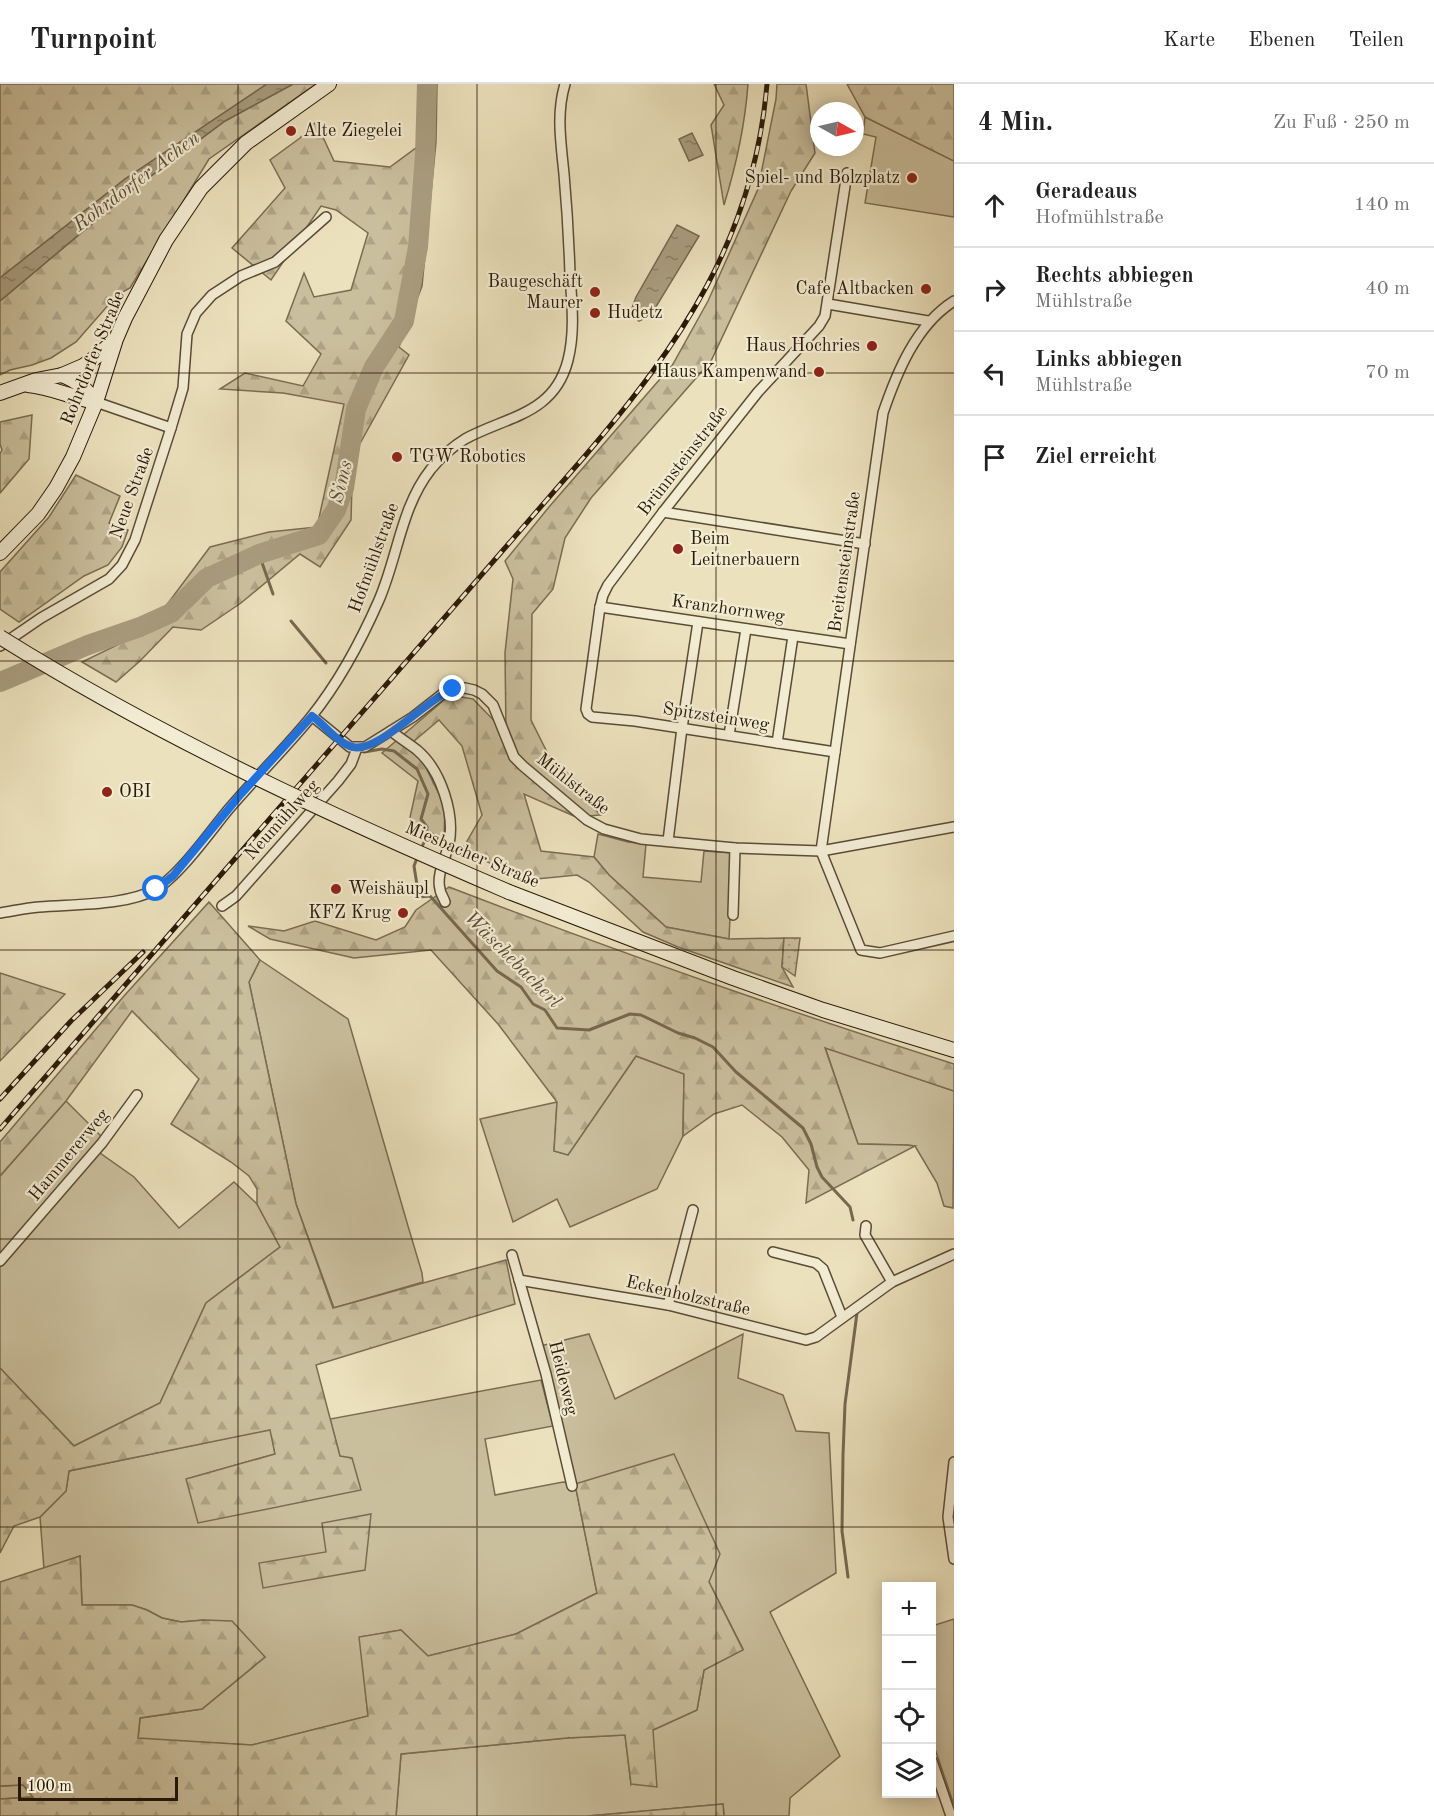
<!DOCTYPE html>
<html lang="de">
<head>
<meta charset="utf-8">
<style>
  :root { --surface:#fff; --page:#f2f2f2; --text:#222; --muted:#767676; --line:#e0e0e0 }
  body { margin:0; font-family:"Old Standard TT",serif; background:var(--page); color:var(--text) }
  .controls { position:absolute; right:18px; bottom:18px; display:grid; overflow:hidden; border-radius:0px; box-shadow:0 3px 15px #0003 }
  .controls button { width:54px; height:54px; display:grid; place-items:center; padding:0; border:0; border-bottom:2px solid var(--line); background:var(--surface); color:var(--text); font:30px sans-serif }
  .compass { position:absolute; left:810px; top:18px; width:54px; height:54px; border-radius:50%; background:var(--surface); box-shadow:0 3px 15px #0003; rotate:98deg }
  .scale { position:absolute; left:18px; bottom:15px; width:160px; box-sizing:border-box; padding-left:6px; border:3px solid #2a1908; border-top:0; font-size:16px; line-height:21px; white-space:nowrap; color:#2a1908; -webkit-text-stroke:4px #f2ecd3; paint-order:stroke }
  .stop { position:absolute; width:18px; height:18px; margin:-14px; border:4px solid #1a73e8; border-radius:50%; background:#fff }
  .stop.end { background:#1a73e8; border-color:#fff; box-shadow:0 2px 6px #0008 }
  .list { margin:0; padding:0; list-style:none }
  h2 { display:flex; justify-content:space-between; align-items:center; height:78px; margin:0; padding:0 24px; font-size:26px }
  h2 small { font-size:20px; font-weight:400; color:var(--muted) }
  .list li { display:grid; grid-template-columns:39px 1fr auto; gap:18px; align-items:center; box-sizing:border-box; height:84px; padding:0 24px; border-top:2px solid var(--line) }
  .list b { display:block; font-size:22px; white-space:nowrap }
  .list p { margin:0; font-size:20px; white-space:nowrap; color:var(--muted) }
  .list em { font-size:20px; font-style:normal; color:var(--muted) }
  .icon { flex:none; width:33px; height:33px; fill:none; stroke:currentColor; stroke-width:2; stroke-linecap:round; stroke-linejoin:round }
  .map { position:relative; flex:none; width:954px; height:1732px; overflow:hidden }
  header { display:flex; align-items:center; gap:36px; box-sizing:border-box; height:84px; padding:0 30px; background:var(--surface); border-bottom:2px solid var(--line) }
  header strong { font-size:28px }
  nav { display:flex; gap:33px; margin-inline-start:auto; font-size:21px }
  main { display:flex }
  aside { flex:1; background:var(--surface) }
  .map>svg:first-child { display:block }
  .green { fill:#cabf9d; stroke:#7a6c52; stroke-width:1.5 }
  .forest { fill:url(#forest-firs); stroke:#7a6c52; stroke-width:1.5 }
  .park { fill:url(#park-dots); stroke:#7a6c52; stroke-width:1.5 }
  .water { fill:url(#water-ripples); stroke:#76684f; stroke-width:1.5 }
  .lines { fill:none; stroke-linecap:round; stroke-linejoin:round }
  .stream { stroke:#76684f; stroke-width:3 }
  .river { stroke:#a99d7f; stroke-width:20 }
  .minor-casing { stroke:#5a4b35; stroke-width:12 }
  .secondary-casing { stroke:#2a1908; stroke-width:16 }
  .minor { stroke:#f2ecd3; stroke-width:9 }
  .secondary { stroke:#f2ecd3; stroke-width:14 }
  .rail-casing { stroke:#2a1908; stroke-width:5 }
  .rail { stroke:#f2ecd3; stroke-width:3; stroke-dasharray:9; stroke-linecap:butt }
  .secondary-bridge-casing { stroke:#2a1908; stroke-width:16; stroke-linecap:butt }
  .secondary-bridge { stroke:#f2ecd3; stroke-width:14 }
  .route { stroke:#1a73e8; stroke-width:8 }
  .grid { fill:none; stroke:#2a1908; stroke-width:1.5; stroke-opacity:0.55 }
  .poi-dot { fill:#8f2418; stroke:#f2ecd3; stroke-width:2 }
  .labels { text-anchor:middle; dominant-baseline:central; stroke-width:4.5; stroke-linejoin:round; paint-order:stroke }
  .poi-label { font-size:18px; fill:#2a1908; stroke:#f2ecd3; text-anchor:start }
  .street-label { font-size:18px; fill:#2a1908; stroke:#f2ecd3 }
  .water-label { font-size:20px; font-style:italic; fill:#5d4e38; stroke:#f2ecd3 }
</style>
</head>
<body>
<header>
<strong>Turnpoint</strong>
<nav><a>Karte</a><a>Ebenen</a><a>Teilen</a></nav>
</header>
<main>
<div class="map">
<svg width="954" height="1732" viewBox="0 0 954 1732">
  <defs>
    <pattern id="forest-firs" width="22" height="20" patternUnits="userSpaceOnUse" patternTransform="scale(1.5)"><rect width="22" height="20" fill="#cabf9d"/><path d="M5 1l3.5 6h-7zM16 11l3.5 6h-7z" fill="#aea486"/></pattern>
    <pattern id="park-dots" width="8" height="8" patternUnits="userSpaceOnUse" patternTransform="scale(1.5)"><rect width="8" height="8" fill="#cabf9d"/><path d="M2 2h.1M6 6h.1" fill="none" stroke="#aea486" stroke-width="1.8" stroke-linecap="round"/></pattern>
    <pattern id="water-ripples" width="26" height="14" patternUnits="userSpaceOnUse" patternTransform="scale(1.5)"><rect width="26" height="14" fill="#a99d7f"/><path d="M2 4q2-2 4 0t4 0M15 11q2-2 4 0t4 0" fill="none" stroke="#8a7f66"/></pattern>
  </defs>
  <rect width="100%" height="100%" fill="#ebe1bc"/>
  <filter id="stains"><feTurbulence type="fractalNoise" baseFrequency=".00333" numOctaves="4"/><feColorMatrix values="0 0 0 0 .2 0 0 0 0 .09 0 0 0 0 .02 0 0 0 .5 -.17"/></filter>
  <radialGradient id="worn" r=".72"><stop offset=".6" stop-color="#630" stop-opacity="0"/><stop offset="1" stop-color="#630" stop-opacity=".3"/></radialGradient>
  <g class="green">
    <path d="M865 33 954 77V133L865 119 876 53 863 50Z"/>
    <path d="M598 750 628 758 646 760 643 793 701 798 704 767 733 769 729 855 666 843 609 791 594 773Z"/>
    <path d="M260 876 348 935 408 1142 422 1189 423 1198 334 1224 296 1120 249 898Z"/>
    <path d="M825 963 954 1007 953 1124 944 1122 937 1099 915 1062 906 1061 858 1060Z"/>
    <path d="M636 972 684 990 683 1052 657 1105 570 1143 557 1115 513 1138 480 1035 557 1018 554 1067 568 1071Z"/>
    <path d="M66 1017 102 1053 93 1064 134 1093 179 1144 234 1098 257 1120 280 1163 206 1219 160 1319 74 1362 0 1284V1092Z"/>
    <path d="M589 1250 615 1315 743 1250 738 1294 783 1311 796 1347 829 1349 836 1489 770 1528 840 1672 790 1714 789 1732H724L723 1720 588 1732H396L401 1670 567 1654 625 1651 631 1700 653 1646 697 1626 704 1586 743 1565 709 1498 575 1400 597 1509 516 1550 428 1572 401 1546 360 1553 368 1632 252 1661 138 1655 140 1634 202 1625 265 1573 204 1536 181 1538 162 1534 147 1526 132 1521H82L80 1472 44 1485 40 1433 66 1407 69 1387 271 1345 275 1370 187 1395 340 1373 330 1335 541 1296 553 1342 485 1355 495 1411 563 1398 574 1400 540 1262Z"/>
    <path d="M954 1535V1721L932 1656V1542Z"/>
    <path d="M23 1701 33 1713 0 1715V1702Z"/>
  </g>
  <g class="forest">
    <path d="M0 0H267L125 95 0 194Z"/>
    <path d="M293 0H316L209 75 130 204 117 211 76 258 51 274 32 281 10 286 0 291V217L131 107 225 37Z"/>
    <path d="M420 0H437L436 58 422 202 399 263 409 271 357 365 352 400 351 436 320 483 300 470 241 519 201 546 173 543 140 577 116 598 82 578 148 546 210 463 269 448 317 443 344 320 283 309 220 305 245 289 303 302 321 270 286 237 304 189 314 213 351 206 368 149 336 126 321 122 271 196 232 164 285 104 270 76 300 54 316 38 334 77 390 83 417 63Z"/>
    <path d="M714 0H748C745 41 736 82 724 121L711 41 724 21Z"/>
    <path d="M777 0H806L815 69 791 107 711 277 591 414 565 454 553 505 532 530 531 636 551 676 583 702 581 713 601 731 576 733 524 710 541 767 594 773 609 791 666 843 729 855 784 854 782 883 793 903 678 863 643 848 589 798 577 791 526 796 462 766 482 731 462 662 439 636 413 658 445 722 444 755 409 738 418 697 382 669 450 611 473 615 506 649 505 569 513 495 505 477 549 423 673 280 708 217 758 105 776 15Z"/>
    <path d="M847 0H954V77L865 33Z"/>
    <path d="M32 331 29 375 0 409V370L2 366 0 360V338Z"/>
    <path d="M76 391 120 412 109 439 128 446 122 463 108 481 84 492 19 538 0 525V488L49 433Z"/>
    <path d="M449 803C615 867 784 926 954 980V1007L825 964 858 1060 906 1061 915 1062 806 1119 809 1086 782 1053 742 1021 714 1030 683 1052 684 990 636 972 568 1071 554 1067 557 1018 498 940 431 866 354 874 270 855 248 842 284 847 315 837 376 856 405 843 416 826Z"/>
    <path d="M209 818 260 876 249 898 296 1120 333 1224 506 1176 515 1220 316 1281 340 1372 352 1374 361 1406 198 1439 186 1395 275 1370 270 1346 69 1387 66 1407 40 1433 14 1442 0 1469V1284L74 1362 160 1319 206 1219 280 1163 257 1120V1105L249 1092 231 1078 171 1040 199 995 132 927 66 1017 0 1092V1058L124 912Z"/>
    <path d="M0 889 65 910 0 977Z"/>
    <path d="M674 1370 720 1470 709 1498 743 1566 704 1586 697 1626 653 1646 657 1703 631 1700 625 1651 567 1654 401 1670 396 1732H0V1715L33 1713 23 1701 0 1702V1498L80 1472 82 1521H132L147 1526 162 1534 181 1538 204 1536 232 1537 265 1573 202 1625 140 1634 138 1654 252 1661 368 1632 359 1553 401 1546 428 1572 516 1550 597 1509 575 1400Z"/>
    <path d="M371 1430 365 1486 263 1504 259 1479 326 1468 322 1439Z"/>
    <path d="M723 1720 724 1732H588Z"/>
  </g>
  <path class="park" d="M784 854H800L795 892 782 883Z"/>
  <g class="water">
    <path d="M267 0H293L225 37 131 107 0 217V194L125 95Z"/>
    <path d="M692 49 703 71 689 77 679 55Z"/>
    <path d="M677 141 699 152 651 231 639 237 630 230 636 213Z"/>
  </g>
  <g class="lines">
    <g class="stream">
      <path d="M259 470 273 510"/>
      <path d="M291 537 326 579"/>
      <path d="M364 668 382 665 394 667 417 685 428 710 421 735 427 743 426 754 421 765"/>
      <path d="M417 801 414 782 417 774"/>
      <path d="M419 813 430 812 497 887 521 903 533 920 545 926 557 944 589 946 630 930 641 931 678 949 695 954 713 963 736 988 803 1044 811 1060 817 1083 822 1093 850 1123 853 1136"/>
      <path d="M848 1493 842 1447 843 1371 845 1320 857 1229"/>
    </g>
    <path class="river" d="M0 598 88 561 140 543 171 529 207 494 259 470 319 451 336 426 344 404 356 325 374 283 404 237 418 163 425 71 427 0"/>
    <defs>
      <g id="minor">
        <path d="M954 217C916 241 897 288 883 329L821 767 861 866 880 869 954 852"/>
        <path d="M828 220 928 237"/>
        <path d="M96 318 171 344"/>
        <path d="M663 428 865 460"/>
        <path d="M600 523 850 560"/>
        <path d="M0 562 41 534 109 495 122 481 135 456 171 344 183 304 187 250 196 229 212 211 241 192 275 178 326 133"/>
        <path d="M312 632 350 663H365L413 633 445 608 453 605 465 604 474 606 482 610 493 621 514 673 523 682 587 736 604 745 641 755 735 764 821 767 954 743"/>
        <path d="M391 647C400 654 409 660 417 666 441 686 455 730 449 760 446 773 436 791 440 805 440 809 444 814 445 818"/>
        <path d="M729 651 746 545"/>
        <path d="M777 659 793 552"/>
        <path d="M835 668 635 637 592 633 588 630 586 625 600 523 603 511 608 501 663 428 758 308 819 242 825 232 847 89"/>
        <path d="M668 757 682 644 698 538"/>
        <path d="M222 822 236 812 338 697 351 680 357 664"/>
        <path d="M0 829C13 827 26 824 39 823 73 820 127 822 156 805 179 792 210 748 228 726 255 694 285 665 311 633 340 597 361 557 379 516 398 472 401 423 431 385 441 373 452 363 465 355 507 332 554 331 568 276 575 248 572 220 570 191 569 157 567 124 564 90 561 59 556 30 565 0"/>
        <path d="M733 831 735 764"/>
        <path d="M866 1142 865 1151 892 1198"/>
        <path d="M773 1168 816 1179 823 1185 842 1233"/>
        <path d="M512 1171 546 1290 572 1402"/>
        <path d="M0 1177 102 1059 137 1011"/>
        <path d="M519 1196 668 1221 806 1256 816 1253 892 1198 954 1170"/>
        <path d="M668 1221 693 1126"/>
        <path d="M954 1378 948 1433 954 1475"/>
        <path d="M932 1677 951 1732"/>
      </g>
      <g id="secondary">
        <path d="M62 291C79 298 85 304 96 318"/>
        <path d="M28 301C51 303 73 314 96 318"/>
        <path d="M0 309 36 296 62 291 83 282 96 273 115 256"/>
        <path d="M0 469 38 430 56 404 73 373 96 318 116 255 125 234 166 156 201 104 246 59 329 0"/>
        <path d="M509 808 733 894 823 926 954 966"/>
      </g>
    </defs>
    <use href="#minor" class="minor-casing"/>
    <use href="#secondary" class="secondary-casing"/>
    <use href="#minor" class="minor"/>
    <use href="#secondary" class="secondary"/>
    <defs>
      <g id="rail">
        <path d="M0 1015 71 937 143 868"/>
        <path d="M0 1045 584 373C681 260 754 153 767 0"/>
      </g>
    </defs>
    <use href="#rail" class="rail-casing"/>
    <use href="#rail" class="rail"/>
    <defs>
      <path id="secondary-bridge" d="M0 553C161 654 334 733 509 808"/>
    </defs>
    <use href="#secondary-bridge" class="secondary-bridge-casing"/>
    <use href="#secondary-bridge" class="secondary-bridge"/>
  </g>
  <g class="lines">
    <path class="route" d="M156 805 173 792 241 710 312 632C325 641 337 659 353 663 377 670 428 614 453 605"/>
  </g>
  <path class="grid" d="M238 0V1732M477 0V1732M716 0V1732M0 289H954M0 577H954M0 866H954M0 1155H954M0 1443H954"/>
  <g class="poi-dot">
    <circle cx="291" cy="47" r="6"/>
    <circle cx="912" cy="94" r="6"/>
    <circle cx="926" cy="205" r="6"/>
    <circle cx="595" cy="208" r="6"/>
    <circle cx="595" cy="229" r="6"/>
    <circle cx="872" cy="262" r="6"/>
    <circle cx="819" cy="288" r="6"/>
    <circle cx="397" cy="373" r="6"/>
    <circle cx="678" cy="465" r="6"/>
    <circle cx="107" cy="708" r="6"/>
    <circle cx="336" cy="805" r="6"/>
    <circle cx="403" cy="829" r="6"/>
  </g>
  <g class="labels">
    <g class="poi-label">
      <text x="303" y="47">Alte Ziegelei</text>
      <text x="900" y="94" text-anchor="end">Spiel- und Bolzplatz</text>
      <text x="583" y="198" text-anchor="end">Baugeschäft<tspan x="583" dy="21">Maurer</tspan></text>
      <text x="914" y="205" text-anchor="end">Cafe Altbacken</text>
      <text x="607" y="229">Hudetz</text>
      <text x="860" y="262" text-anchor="end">Haus Hochries</text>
      <text x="807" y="288" text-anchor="end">Haus Kampenwand</text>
      <text x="409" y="373">TGW Robotics</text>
      <text x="690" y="455">Beim<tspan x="690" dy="21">Leitnerbauern</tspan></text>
      <text x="119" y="708">OBI</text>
      <text x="348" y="805">Weishäupl</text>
      <text x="391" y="829" text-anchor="end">KFZ Krug</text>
    </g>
    <g class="street-label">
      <text transform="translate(93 274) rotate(-68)">Rohrdorfer Straße</text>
      <text transform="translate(683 377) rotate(-52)">Brünnsteinstraße</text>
      <text transform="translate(132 409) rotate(-70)">Neue Straße</text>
      <text transform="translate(374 474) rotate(-70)">Hofmühlstraße</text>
      <text transform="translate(845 478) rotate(-82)">Breitensteinstraße</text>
      <text transform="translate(728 525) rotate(8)">Kranzhornweg</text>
      <text transform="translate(716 633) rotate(9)">Spitzsteinweg</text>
      <text transform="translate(573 700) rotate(38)">Mühlstraße</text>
      <text transform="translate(282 736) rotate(-48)">Neumühlweg</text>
      <text transform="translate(472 771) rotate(23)">Miesbacher Straße</text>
      <text transform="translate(69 1071) rotate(-50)">Hammererweg</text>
      <text transform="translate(688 1212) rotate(13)">Eckenholzstraße</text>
      <text transform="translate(563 1294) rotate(76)">Heideweg</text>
    </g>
    <g class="water-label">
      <text transform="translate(137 98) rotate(-37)">Rohrdorfer Achen</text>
      <text transform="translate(342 398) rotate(-76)">Sims</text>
      <text transform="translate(512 876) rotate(45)">Wäschebacherl</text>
    </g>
  </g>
  <rect width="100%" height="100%" filter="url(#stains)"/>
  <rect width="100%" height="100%" fill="url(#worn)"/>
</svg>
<div class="controls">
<button>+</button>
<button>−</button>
<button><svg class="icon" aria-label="locate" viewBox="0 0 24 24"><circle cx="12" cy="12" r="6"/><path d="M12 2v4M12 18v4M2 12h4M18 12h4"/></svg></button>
<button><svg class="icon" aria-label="layers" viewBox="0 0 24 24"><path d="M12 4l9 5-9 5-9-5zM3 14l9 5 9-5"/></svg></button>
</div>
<svg class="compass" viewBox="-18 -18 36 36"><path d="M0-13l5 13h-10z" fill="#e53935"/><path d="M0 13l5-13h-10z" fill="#767676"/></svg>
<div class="scale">100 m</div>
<div class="stop" style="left:156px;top:805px"></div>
<div class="stop end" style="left:453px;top:605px"></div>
</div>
<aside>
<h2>4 Min.<small>Zu Fuß · 250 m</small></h2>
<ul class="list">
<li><svg class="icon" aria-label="ahead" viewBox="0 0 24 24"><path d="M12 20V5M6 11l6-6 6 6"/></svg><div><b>Geradeaus</b><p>Hofmühlstraße</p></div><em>140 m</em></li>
<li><svg class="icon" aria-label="right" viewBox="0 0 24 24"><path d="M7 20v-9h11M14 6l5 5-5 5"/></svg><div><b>Rechts abbiegen</b><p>Mühlstraße</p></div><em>40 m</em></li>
<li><svg class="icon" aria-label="left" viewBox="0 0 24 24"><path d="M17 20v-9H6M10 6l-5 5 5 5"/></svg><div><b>Links abbiegen</b><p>Mühlstraße</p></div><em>70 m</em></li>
<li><svg class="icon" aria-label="arrive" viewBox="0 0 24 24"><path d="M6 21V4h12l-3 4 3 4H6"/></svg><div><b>Ziel erreicht</b></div></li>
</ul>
</aside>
</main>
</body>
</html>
